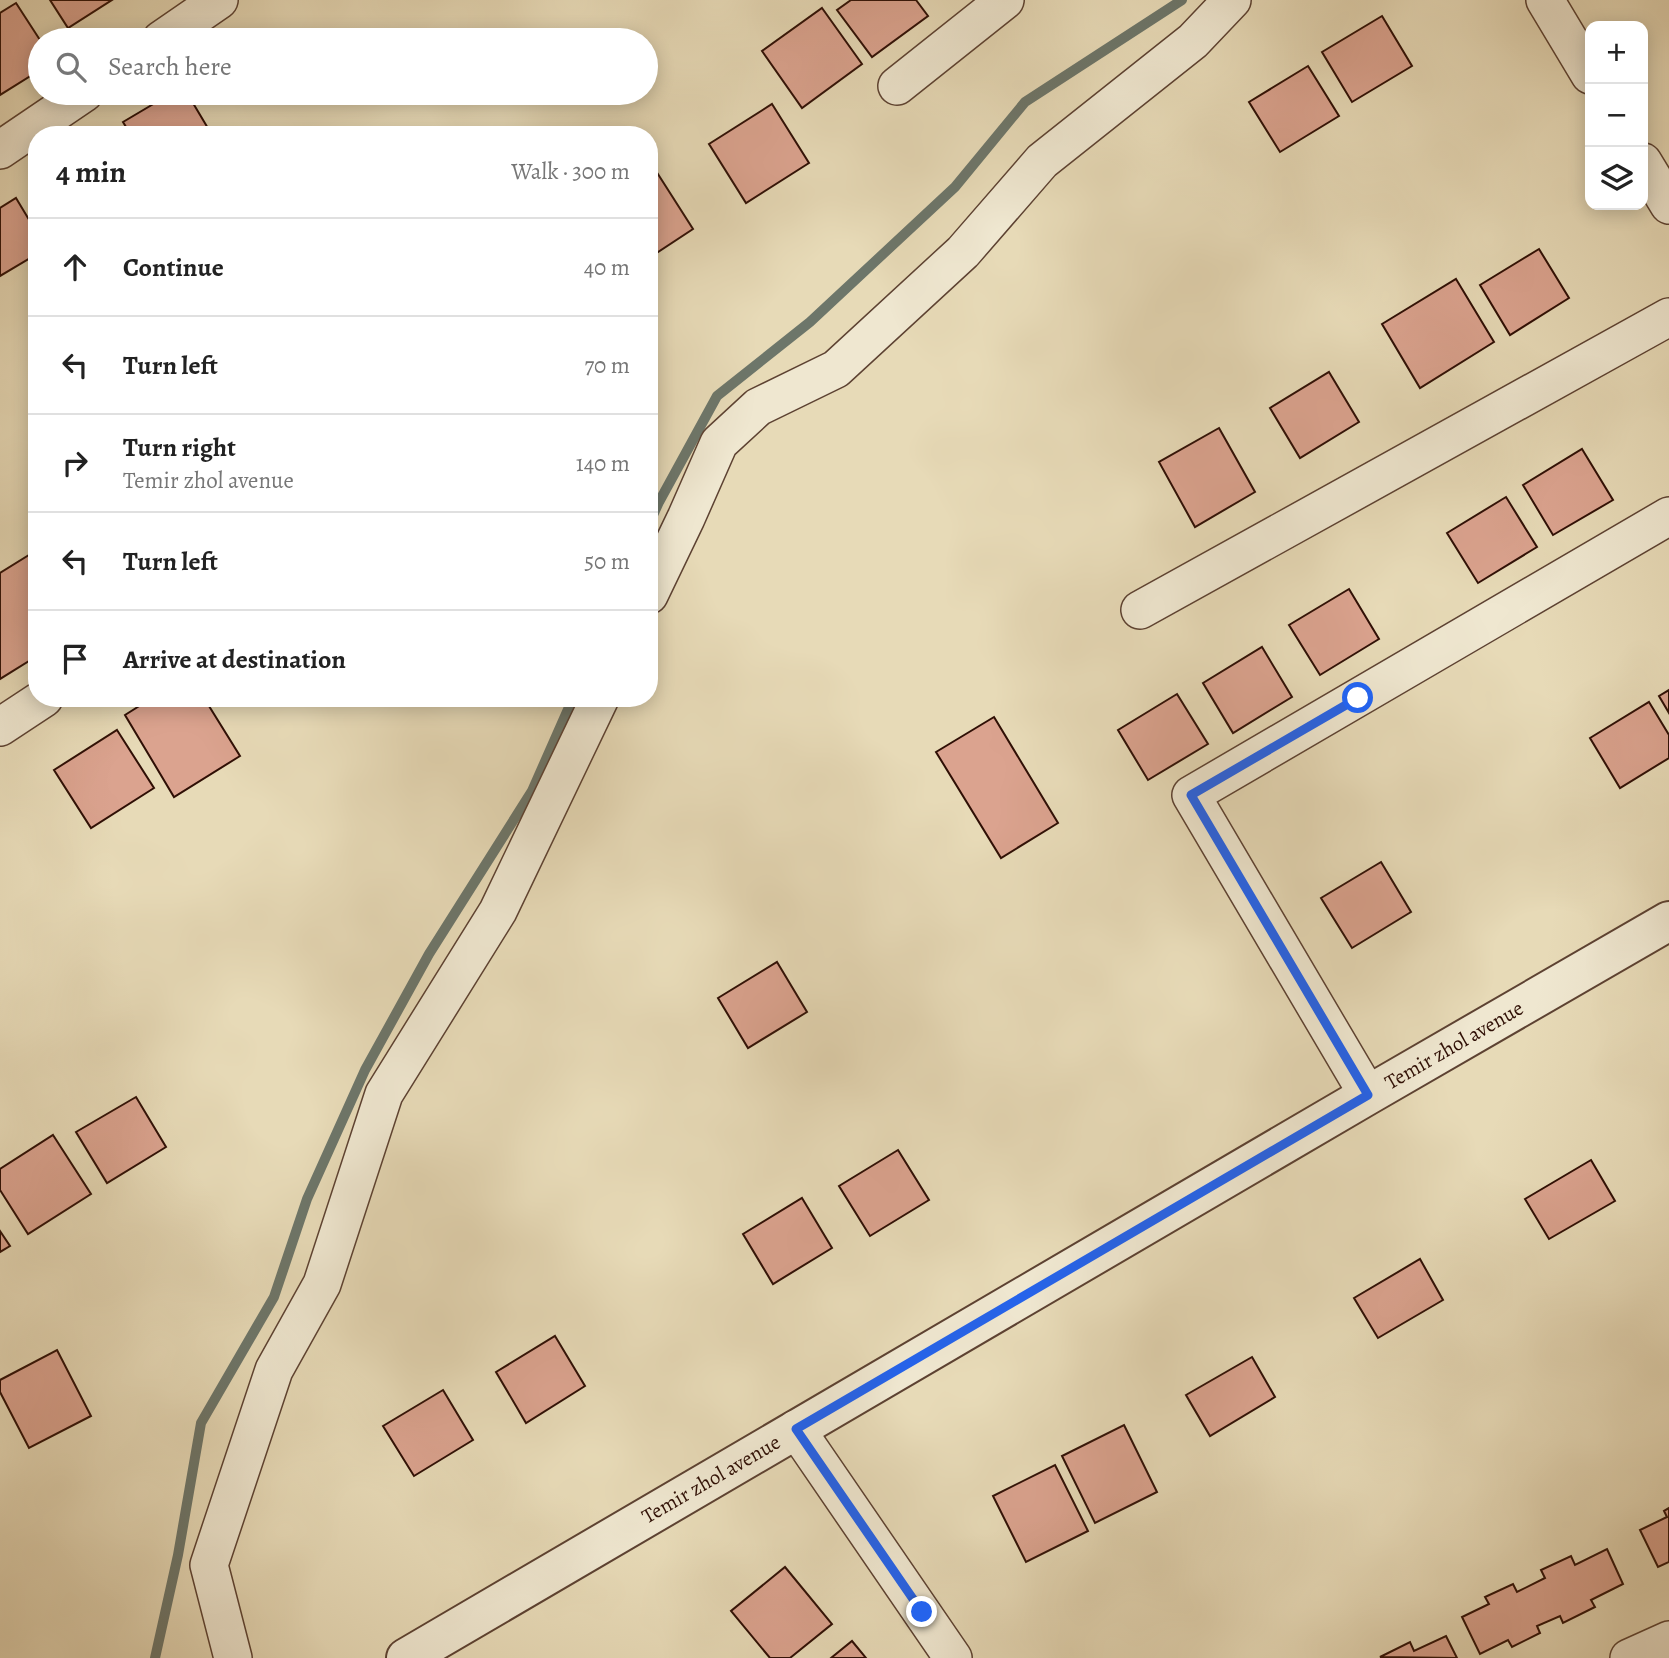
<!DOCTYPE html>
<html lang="en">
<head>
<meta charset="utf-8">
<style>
  :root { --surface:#fff; --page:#f2f2f2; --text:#222; --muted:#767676; --line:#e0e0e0 }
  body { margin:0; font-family:Alegreya,serif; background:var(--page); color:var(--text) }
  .controls { position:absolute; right:21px; top:21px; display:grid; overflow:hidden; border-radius:14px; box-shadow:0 4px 18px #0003 }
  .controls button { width:63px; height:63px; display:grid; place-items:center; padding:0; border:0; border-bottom:2px solid var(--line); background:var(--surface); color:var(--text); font:35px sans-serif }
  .stop { position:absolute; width:21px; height:21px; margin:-16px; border:5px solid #2563eb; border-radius:50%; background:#fff }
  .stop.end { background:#2563eb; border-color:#fff; box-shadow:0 2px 7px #0008 }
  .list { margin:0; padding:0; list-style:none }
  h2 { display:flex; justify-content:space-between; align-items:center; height:91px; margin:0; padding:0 28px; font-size:30px }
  h2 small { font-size:23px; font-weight:400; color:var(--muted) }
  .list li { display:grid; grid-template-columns:46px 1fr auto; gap:21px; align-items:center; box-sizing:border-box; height:98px; padding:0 28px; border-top:2px solid var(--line) }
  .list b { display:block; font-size:26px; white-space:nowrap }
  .list p { margin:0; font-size:23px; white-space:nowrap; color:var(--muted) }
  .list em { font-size:23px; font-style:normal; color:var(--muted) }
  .icon { flex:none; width:38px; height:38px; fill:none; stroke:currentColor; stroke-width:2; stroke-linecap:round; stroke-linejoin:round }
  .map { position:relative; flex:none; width:1669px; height:1658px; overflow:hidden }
  .search { position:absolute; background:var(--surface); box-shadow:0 4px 18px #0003; left:28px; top:28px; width:630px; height:77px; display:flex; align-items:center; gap:18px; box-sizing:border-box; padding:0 24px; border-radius:38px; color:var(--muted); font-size:26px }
  .panel { position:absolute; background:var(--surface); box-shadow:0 4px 18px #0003; left:28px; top:126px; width:630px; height:581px; border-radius:28px }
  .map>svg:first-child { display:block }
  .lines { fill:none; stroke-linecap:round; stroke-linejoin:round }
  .stream { stroke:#6d766a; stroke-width:10 }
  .building { fill:#dba38f; stroke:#2f0f05; stroke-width:2 }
  .minor-casing { stroke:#5d4232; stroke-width:40 }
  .tertiary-casing { stroke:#5d4232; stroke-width:42 }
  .minor { stroke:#efe7d0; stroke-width:37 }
  .tertiary { stroke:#efe7d0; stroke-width:38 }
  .route { stroke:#2563eb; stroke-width:9 }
  .labels { text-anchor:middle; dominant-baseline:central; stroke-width:5; stroke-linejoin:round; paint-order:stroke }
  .street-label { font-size:21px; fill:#2f0f05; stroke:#efe7d0 }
</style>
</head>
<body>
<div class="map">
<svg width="1669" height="1658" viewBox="0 0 1669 1658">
  <rect width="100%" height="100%" fill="#e7dab7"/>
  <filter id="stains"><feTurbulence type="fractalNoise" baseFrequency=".00286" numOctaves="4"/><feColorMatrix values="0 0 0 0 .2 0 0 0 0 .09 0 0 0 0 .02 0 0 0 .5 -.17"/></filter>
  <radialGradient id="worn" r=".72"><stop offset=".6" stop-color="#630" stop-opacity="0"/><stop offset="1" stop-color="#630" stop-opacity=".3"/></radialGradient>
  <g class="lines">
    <g class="stream">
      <path d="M649 524 659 502 717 396 810 322 955 187 1025 102 1182 0"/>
      <path d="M155 1658 178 1555 201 1423 274 1297 307 1199 365 1070 429 954 532 791 573 698"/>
    </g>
  </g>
  <g class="building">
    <path d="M50 0H112L68 28Z"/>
    <path d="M851 0H916L928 16 872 57 837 10Z"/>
    <path d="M16 3 40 40V70L0 95V13Z"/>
    <path d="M822 8 862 64 802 108 762 51Z"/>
    <path d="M1382 16 1412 66 1352 102 1322 52Z"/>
    <path d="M1308 66 1339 116 1280 152 1249 102Z"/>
    <path d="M172 93H187L212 135H131L123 122Z"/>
    <path d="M772 104 809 163 746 203 709 144Z"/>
    <path d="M656 171 693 229 649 258V175Z"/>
    <path d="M16 198 37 233V254L0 276V208Z"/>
    <path d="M1539 249 1569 298 1510 335 1480 285Z"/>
    <path d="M1456 279 1494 342 1420 388 1382 324Z"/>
    <path d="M1329 372 1359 422 1300 458 1270 408Z"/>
    <path d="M1219 428 1255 492 1195 527 1159 462Z"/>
    <path d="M1582 449 1613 500 1553 535 1523 485Z"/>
    <path d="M1506 497 1537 547 1478 583 1447 533Z"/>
    <path d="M37 550V656L0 679V573Z"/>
    <path d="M1349 589 1379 639 1320 675 1289 625Z"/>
    <path d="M1262 647 1292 697 1233 733 1203 683Z"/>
    <path d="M1669 690V713L1659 696Z"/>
    <path d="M1177 694 1208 744 1148 780 1118 730Z"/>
    <path d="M152 698H204L240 756 174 797 125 715Z"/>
    <path d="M1649 702 1669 735V758L1620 788 1590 738Z"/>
    <path d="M994 717 1058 823 1001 858 936 752Z"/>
    <path d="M117 730 154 788 91 828 54 770Z"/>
    <path d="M1381 862 1411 912 1352 948 1321 898Z"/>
    <path d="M777 962 807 1012 748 1048 718 998Z"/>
    <path d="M136 1097 166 1147 107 1183 76 1132Z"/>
    <path d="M53 1135 91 1194 28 1234 0 1190V1169Z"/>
    <path d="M898 1150 929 1200 870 1236 839 1186Z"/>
    <path d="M1591 1160 1615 1201 1549 1239 1525 1199Z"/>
    <path d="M802 1198 832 1248 773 1284 743 1234Z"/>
    <path d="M0 1231 10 1246 0 1252Z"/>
    <path d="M1420 1259 1443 1300 1378 1338 1354 1298Z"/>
    <path d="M555 1336 585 1386 526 1423 496 1372Z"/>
    <path d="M57 1350 91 1416 29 1448 0 1392V1380Z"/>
    <path d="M1252 1357 1275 1397 1210 1436 1186 1395Z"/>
    <path d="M443 1390 473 1440 414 1476 383 1426Z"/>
    <path d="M1124 1425 1157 1492 1095 1523 1062 1456Z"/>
    <path d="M1055 1465 1088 1531 1026 1562 993 1496Z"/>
    <path d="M1669 1508V1562L1658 1567 1640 1530 1667 1517 1664 1511Z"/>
    <path d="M1607 1549 1623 1584 1591 1600 1595 1607 1563 1623 1560 1616 1537 1626 1540 1633 1512 1647 1508 1640 1480 1654 1462 1617 1489 1604 1485 1597 1513 1584 1517 1592 1545 1578 1541 1570 1571 1556 1575 1565Z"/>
    <path d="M785 1567 832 1624 790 1658H770L731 1611Z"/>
    <path d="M1446 1636 1457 1658 1380 1657 1410 1642 1414 1651Z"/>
    <path d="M852 1641 866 1658H831Z"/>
  </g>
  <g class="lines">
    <defs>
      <g id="minor">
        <path d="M1545 0 1590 75"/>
        <path d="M161 40 219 0"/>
        <path d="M897 86 1005 0"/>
        <path d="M0 150 84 93"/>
        <path d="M1643 162 1669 205"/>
        <path d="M649 595 686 518 719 443 758 407 836 369 963 252 1042 161 1193 41 1232 0"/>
        <path d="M1140 610 1669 317"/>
        <path d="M0 727 44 698"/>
        <path d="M1368 1095 1191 795 1669 516"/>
        <path d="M796 1429 953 1658"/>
        <path d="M233 1658 209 1565 274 1370 322 1284 384 1094 498 911 600 698"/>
        <path d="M1629 1658 1669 1640"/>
      </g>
      <path id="tertiary" d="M406 1658 1368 1095 1669 921"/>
    </defs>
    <use href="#minor" class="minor-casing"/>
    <use href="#tertiary" class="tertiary-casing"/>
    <use href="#minor" class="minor"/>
    <use href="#tertiary" class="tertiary"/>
  </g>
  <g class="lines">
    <path class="route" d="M922 1612 796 1429 1368 1095 1191 795 1358 698"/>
  </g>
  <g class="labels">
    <g class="street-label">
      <text transform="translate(1454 1045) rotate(-30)">Temir zhol avenue</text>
      <text transform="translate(711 1479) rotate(-30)">Temir zhol avenue</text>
    </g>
  </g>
  <rect width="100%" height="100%" filter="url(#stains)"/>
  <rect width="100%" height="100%" fill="url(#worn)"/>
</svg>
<div class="controls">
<button>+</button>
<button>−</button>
<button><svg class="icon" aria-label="layers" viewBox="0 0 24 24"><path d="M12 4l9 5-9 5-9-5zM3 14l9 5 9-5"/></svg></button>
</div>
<div class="stop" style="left:1358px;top:698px"></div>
<div class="stop end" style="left:922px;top:1612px"></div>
<div class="search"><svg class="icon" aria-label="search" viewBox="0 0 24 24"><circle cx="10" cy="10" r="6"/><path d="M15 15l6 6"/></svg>Search here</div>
<section class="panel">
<h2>4 min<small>Walk · 300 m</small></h2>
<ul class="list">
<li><svg class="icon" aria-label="ahead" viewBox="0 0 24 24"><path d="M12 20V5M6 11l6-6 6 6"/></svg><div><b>Continue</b></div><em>40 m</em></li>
<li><svg class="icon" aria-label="left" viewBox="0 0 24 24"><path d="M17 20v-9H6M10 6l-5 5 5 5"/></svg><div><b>Turn left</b></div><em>70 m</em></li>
<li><svg class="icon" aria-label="right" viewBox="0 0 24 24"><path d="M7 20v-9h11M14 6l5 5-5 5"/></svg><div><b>Turn right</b><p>Temir zhol avenue</p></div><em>140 m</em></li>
<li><svg class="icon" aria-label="left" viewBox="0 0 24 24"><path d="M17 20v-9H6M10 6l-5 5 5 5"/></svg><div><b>Turn left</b></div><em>50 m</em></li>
<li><svg class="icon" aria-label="arrive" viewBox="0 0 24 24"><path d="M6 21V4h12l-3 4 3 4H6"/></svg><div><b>Arrive at destination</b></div></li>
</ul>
</section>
</div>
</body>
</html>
